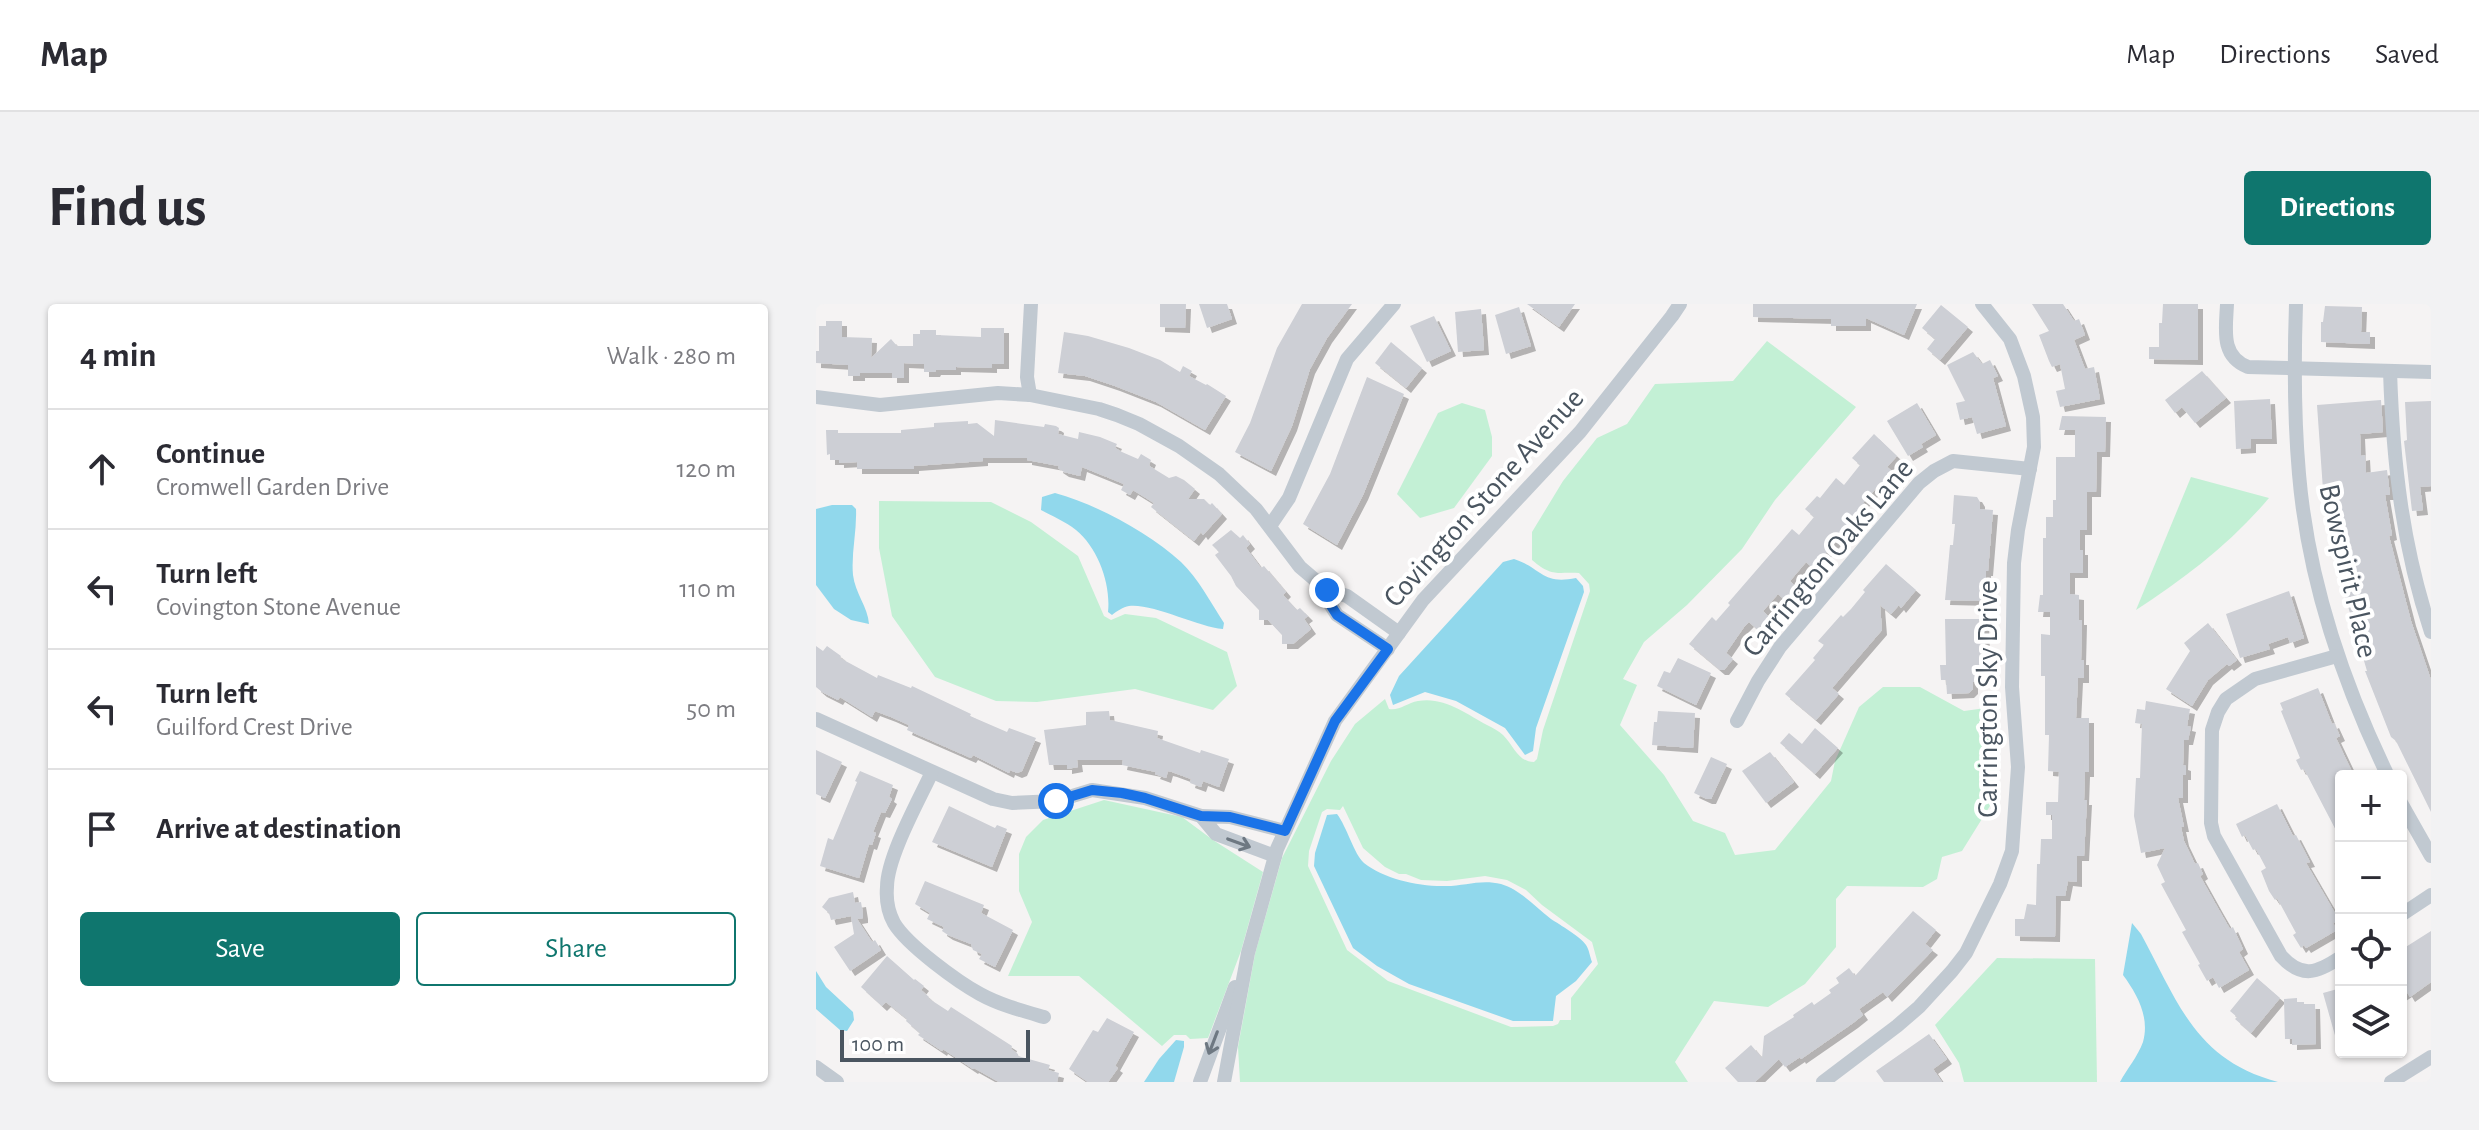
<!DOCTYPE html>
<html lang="en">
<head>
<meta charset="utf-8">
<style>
  :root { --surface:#fff; --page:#f2f2f3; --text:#2b2b33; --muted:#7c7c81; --line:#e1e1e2; --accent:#0f766e }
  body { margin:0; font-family:"Alegreya Sans",sans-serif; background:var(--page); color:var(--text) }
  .controls { position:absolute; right:24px; bottom:24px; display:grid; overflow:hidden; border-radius:8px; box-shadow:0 2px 6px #0004 }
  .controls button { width:72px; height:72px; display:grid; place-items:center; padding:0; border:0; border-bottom:2px solid var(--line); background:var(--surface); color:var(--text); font:40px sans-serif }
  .scale { position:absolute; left:24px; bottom:20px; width:190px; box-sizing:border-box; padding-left:8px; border:4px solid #4a5560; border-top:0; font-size:22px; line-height:28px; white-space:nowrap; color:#4a5560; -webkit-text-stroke:6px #fff; paint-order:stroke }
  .stop { position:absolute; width:24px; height:24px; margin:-18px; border:6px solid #1a73e8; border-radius:50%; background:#fff }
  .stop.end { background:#1a73e8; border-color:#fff; box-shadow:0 2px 8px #0008 }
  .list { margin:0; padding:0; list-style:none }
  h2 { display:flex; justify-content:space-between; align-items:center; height:104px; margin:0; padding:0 32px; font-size:34px }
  h2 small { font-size:26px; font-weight:400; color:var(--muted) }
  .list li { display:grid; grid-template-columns:52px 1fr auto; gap:24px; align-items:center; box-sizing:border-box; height:120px; padding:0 32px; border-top:2px solid var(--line) }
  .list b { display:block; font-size:30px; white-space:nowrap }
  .list p { margin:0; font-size:26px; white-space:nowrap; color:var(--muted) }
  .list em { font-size:26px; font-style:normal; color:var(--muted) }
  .actions { display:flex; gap:16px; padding:24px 32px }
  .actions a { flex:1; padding:18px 0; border:2px solid var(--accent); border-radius:8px; text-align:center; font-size:28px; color:var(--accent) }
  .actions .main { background:var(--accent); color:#fff }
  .icon { flex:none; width:44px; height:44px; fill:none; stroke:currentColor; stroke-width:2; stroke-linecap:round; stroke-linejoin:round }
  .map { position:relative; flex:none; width:1615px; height:778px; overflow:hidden; border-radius:8px }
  header { display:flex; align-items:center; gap:48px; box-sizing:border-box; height:112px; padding:0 40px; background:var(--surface); border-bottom:2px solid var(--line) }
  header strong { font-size:38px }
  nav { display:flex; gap:44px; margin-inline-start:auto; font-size:28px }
  .intro { display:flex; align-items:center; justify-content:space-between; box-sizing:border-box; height:192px; padding:0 48px }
  h1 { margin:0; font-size:56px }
  .button { padding:20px 36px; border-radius:8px; background:var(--accent); color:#fff; font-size:28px; font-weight:700 }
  main { display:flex; gap:48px; padding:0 48px }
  aside { flex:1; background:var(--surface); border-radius:8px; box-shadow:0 2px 6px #0004 }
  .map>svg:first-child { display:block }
  .green { fill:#c3f0d5; fill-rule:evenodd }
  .water { fill:#91d8ec }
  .building { fill:#cdcfd5; filter:url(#shadow) }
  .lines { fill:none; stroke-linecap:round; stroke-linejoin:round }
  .minor { stroke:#c1c9d1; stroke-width:14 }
  .oneway { stroke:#6e7882 }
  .route { stroke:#1a73e8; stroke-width:10 }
  .labels { text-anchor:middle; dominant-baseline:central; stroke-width:8; stroke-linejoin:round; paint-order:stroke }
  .street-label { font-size:30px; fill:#4a5560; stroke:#fff }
</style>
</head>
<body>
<header>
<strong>Map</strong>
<nav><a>Map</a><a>Directions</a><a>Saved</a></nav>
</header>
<div class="intro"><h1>Find us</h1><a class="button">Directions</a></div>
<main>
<aside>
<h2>4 min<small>Walk · 280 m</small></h2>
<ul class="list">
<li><svg class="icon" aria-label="ahead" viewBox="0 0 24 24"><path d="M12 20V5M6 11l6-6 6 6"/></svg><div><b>Continue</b><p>Cromwell Garden Drive</p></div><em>120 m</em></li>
<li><svg class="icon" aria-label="left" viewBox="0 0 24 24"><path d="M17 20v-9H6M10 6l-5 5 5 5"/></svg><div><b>Turn left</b><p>Covington Stone Avenue</p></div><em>110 m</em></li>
<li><svg class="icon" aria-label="left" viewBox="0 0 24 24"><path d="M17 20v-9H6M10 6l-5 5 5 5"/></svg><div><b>Turn left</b><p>Guilford Crest Drive</p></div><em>50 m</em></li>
<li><svg class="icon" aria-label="arrive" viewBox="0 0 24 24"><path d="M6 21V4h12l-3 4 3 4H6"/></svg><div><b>Arrive at destination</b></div></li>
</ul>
<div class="actions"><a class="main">Save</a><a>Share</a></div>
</aside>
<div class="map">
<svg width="1615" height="778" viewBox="0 0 1615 778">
  <defs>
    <filter id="shadow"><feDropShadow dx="5" dy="5" stdDeviation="0" flood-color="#0004"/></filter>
  </defs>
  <rect width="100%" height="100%" fill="#f5f3f3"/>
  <g class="green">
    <path d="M951 37 1040 103 959 196 926 245 871 301 828 338 807 375 821 381 804 421 848 471 877 517 909 529 919 551 959 546 1015 477 1019 457 1043 403 1067 383H1104L1148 407 1170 404 1182 446V489L1146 547 1126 553 1121 575 1107 583 1031 582 1020 595V643L989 680 952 703 898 697 859 758 872 778H424L422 743 439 650 466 554 515 457 539 420 569 395 573 405C583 407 591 399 602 397 627 392 651 410 671 421 677 424 683 427 687 431 698 442 702 458 718 458L721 455 727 426 774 287 773 280 763 269C740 268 736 273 716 256V228L747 177 781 134 811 120 839 80 917 77ZM527 502 547 544 569 563 583 570H590L605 576 631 577 669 572 691 576 710 586 726 601 776 638 782 660 755 694V716H744L742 720 737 722 695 723 572 677 531 646 492 562 493 547 506 508 511 505 524 506Z"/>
    <path d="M646 99 669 106 676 133V152L638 204 604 214 581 190 622 109Z"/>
    <path d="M1375 173 1453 194C1416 238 1368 275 1320 306Z"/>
    <path d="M63 197 175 198 215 218 262 252 288 312 295 316 309 310 340 314 411 348 421 382 397 406 319 385 221 398 180 397 119 373 76 312 63 244Z"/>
    <path d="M288 496 366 513 397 536 447 568 425 647 392 734 374 735 370 731H358L346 742 263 672H192L216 618 203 587V550L210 533 227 516Z"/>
    <path d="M1181 654 1279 655 1281 778H1148L1143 759 1119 721Z"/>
  </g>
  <g class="water">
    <path d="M239 189C280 200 333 229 365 258 382 274 395 299 408 319L407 325C382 323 336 299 313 302 307 303 301 307 296 311L292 308C295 280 282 244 260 226 250 218 236 212 225 206L226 193Z"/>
    <path d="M16 201H36L40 205C41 227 35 249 37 271 39 289 52 303 53 320L35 316 18 305 0 281V205Z"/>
    <path d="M698 255C726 264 725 281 760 274L767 282 768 288 720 424 717 447 709 451 689 424 640 397 609 388 577 401 574 391 583 372 687 258Z"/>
    <path d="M521 510C531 523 538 550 548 559 568 575 604 583 630 582 649 582 665 575 685 580 705 586 719 603 735 615 744 621 764 632 770 641 773 645 774 653 776 658L760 677 740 692 737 717H697L593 680 561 662 537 644 498 562 499 549 511 511Z"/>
    <path d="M1316 619 1325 630C1362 698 1379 756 1462 778H1304C1311 765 1322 752 1327 738 1334 713 1321 690 1307 671Z"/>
    <path d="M0 667 10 683 37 708 38 716 31 727 24 726 0 705Z"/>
    <path d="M360 736 368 737V743L358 778H328L343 755Z"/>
  </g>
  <g class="building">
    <path d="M344 0H370L369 24 344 23Z"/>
    <path d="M383 0H411L416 15 391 24Z"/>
    <path d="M486 0H536L511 34 494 65 476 122 455 167 419 148 434 119 461 44Z"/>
    <path d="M711 0H759L743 23Z"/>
    <path d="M937 0H1101L1088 31 1050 14V22H1015V15L937 13Z"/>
    <path d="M1216 0H1247L1258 17 1263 15 1269 31 1258 36 1269 65 1278 63 1284 95 1244 103 1240 87 1249 85 1244 60 1236 63 1233 57 1223 31 1233 27Z"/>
    <path d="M1347 0H1382V56L1333 55V43H1343V19H1346Z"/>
    <path d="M1125 1 1152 23 1124 56 1111 45 1119 35 1106 24Z"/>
    <path d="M1509 2 1546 3 1545 28H1554V40L1505 38V18H1507Z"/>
    <path d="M703 3 715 42 690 50 679 11Z"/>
    <path d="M665 5 668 46 642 48 639 8Z"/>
    <path d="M618 12 635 47 611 58 594 22Z"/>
    <path d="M10 17H26V33L56 34 55 54 75 35 81 42H97V30H104V26H120V31L165 33V24H188V60H176V64L140 63V66H120L119 68H108V60L88 59V74H76V69H44V72H32V61L0 59V47H3V22H10Z"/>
    <path d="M248 28 272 32 313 44 344 56 364 68 367 62 376 67 373 72 390 81 391 80 410 92 389 126 340 98 299 82 269 72 242 69Z"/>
    <path d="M575 38 606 64 590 84 559 59Z"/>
    <path d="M1157 48 1166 60 1174 56 1182 72 1177 74 1190 122 1161 130 1156 113 1144 116 1140 99 1149 97 1131 61Z"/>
    <path d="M1386 67 1410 94 1379 119 1366 103 1359 109 1349 96Z"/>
    <path d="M551 73 588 90 547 191 521 241 487 220 514 170Z"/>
    <path d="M1454 95 1456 135H1435V144L1420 145 1418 97Z"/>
    <path d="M1565 96 1567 128 1544 130 1545 152 1549 151 1550 169 1571 166 1574 191H1569L1576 231 1573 232 1595 317 1615 376V508L1580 437 1575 433 1549 367H1551L1521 265 1511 211H1514L1510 186H1507L1501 101Z"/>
    <path d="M1615 97V182L1604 183 1607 206 1596 207 1588 137 1591 136 1589 98Z"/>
    <path d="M1101 99 1120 131 1105 140 1107 143 1092 152 1071 117Z"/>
    <path d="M1246 112 1290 113 1289 148H1281L1280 188H1271V226H1264V246H1267V269H1254V290L1263 291V316H1266L1265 356H1268V374H1262L1260 414H1273V468H1269L1268 496H1271L1268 552H1261V578L1252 577 1249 592H1240L1239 633 1199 632V615H1208L1211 600 1220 601 1221 560H1224L1225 535H1236V511H1230V498H1242L1243 468 1232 467 1233 431H1229V372H1225V330L1234 331V308H1222L1224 291H1227V234H1230V213H1237V196H1240V153H1259V126H1243Z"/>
    <path d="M179 116 228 123 229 120 240 122 243 124 242 130 262 135 263 128 284 133 301 140 299 144 306 148 322 155 325 150 335 156 333 161 335 163 353 174 360 172 368 176 379 185 372 195H388L394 201 396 199 406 210 387 231 385 228 378 237 335 203 338 199 317 186 314 191 305 186 308 180 266 163 264 172 248 168 242 164 243 162 211 156V154H167V157L98 162V165H41V158L23 159V156H14V150L11 151 10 126H22V129H85V126L118 123V119L152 117V120L161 119 178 132Z"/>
    <path d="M1058 130 1081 152 1071 163 1078 169 1066 181 1064 180 1047 199 1050 201 1047 205 997 264 990 258 974 277 980 283 969 296 962 290 947 307 953 313 946 322 941 325 933 318 928 323 910 349 917 355 908 366H904L873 340 896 313 900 317 914 301 912 299 976 225 983 231 998 213 989 205 1001 192 1004 194 1020 174 1028 181 1044 161 1036 154Z"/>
    <path d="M1138 191 1161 193 1164 198V205L1177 206 1172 267H1170V297L1129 296 1134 241H1137L1139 220H1136Z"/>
    <path d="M415 226 424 234 427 231 434 240 430 244 445 264 448 262 470 288 467 291 481 306 484 304 492 312 488 315 495 325 477 340H466V331L452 316H443V306L420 282 415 272 399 251 403 248 396 241Z"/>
    <path d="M1070 260 1100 286 1085 304 1083 301 1075 310 1064 301 1066 326 1016 384 1023 390 1000 416 969 390 999 356 997 354 1008 341 1002 337 1025 311 1027 313 1035 305 1049 288 1047 286Z"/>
    <path d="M1473 287 1488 334 1474 339 1472 333 1452 340 1454 345 1424 354 1410 310Z"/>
    <path d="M1129 315H1168L1170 377 1157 378V385L1153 389 1131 390 1130 376H1125L1124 361H1130Z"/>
    <path d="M1392 319 1421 356 1413 362 1411 360 1392 376 1376 402 1350 385 1374 347 1368 339Z"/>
    <path d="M0 342 7 347 11 342 25 352 24 354 61 374 62 371 95 384 96 382 155 410 154 412 191 428 193 424 220 434 206 467 201 469 194 466 193 469 157 451 155 454 91 426 93 421 75 413 59 407 56 413 24 393 22 396 6 388 0 383Z"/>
    <path d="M862 354 895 369 880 401 841 382 848 367 854 369Z"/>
    <path d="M1502 384 1516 420 1518 419 1524 432 1520 434 1538 472H1525V536L1488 465 1485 466 1480 456 1484 454 1465 407 1467 406 1464 399Z"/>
    <path d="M1330 397 1374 405 1371 422 1375 423 1372 436H1368L1367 461 1370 462V471H1367V494H1362L1368 523H1365L1368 537 1379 560 1382 559 1387 570 1384 572 1403 606 1414 625 1417 623 1421 632 1427 645 1423 648 1433 666 1403 684 1397 673 1391 677 1382 661 1384 660 1366 628 1370 626 1345 580 1349 578 1341 561 1349 544 1325 549 1318 512 1320 474H1324L1326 420 1319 419 1321 405 1329 406Z"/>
    <path d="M293 407 294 416 342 427 341 434 384 449 385 446 413 455 403 483 387 477 385 483 374 479 375 475 356 468 352 467 350 474 339 470 340 468 306 461 307 456H261L262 463 251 465V461H233L228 426 270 421V408Z"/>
    <path d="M842 407 879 409 877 444 836 441 838 418H841Z"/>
    <path d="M999 424 1022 444 999 470 964 439 973 429 986 440Z"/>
    <path d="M0 446 26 458 9 494 0 490Z"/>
    <path d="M954 448 978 478 950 499 926 467Z"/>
    <path d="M895 453 911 460 895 495H891L878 489Z"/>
    <path d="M44 467 77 481 73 493 76 495 69 509 65 508 57 528 60 529 56 541 53 540 43 574 4 562 12 534 17 536 41 478 39 477Z"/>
    <path d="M1461 500 1477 532 1480 531 1494 558 1490 559 1523 616 1517 619 1521 626 1490 644 1488 641 1485 644 1477 631 1480 629 1474 618 1461 594 1459 596 1453 587 1445 567 1450 564 1440 545 1437 546 1429 531 1426 533 1420 520Z"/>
    <path d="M133 502 179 524 181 521 191 525 176 563 116 538Z"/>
    <path d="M109 577 168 601 165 609 197 626 179 663 163 655 166 650 157 646 155 640 132 631 126 627 128 623 111 615 114 609 99 600Z"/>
    <path d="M37 588 39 599 45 598 47 610V614L41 615 56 638 59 636 65 646 34 667 18 643 38 630 35 612 15 616 13 609 6 603 13 594Z"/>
    <path d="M1097 607 1120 626 1109 640 1117 646 1071 693 1067 688 1043 705 1047 711 1037 719 985 755 984 753 969 763 963 755 939 778H922L909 764 935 741 946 754 948 732 978 713 977 711 996 698 998 701 1015 689 1013 686 1023 679 1020 674 1033 664 1039 672Z"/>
    <path d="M1615 627V678L1594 693 1591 688 1585 692V646Z"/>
    <path d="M71 652 98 676 99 675 108 682 105 686 113 693 112 694 132 707 135 703 196 742 195 745 202 750V752L234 761 232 766 243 769 241 778H183L158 764 157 765 127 745 126 747 102 731 104 729 90 717 91 715 70 698 66 702 45 683Z"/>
    <path d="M1441 674 1464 694 1435 729 1419 715 1421 713 1414 707Z"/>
    <path d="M1525 684V742H1522L1507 689Z"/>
    <path d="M1481 694V698H1488V700H1499L1500 740 1476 741V735H1469L1468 695Z"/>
    <path d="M291 714 318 728 299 762 302 764 292 778H272L253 765 277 726 282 728Z"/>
    <path d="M1113 730 1131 755 1117 765 1126 778H1068L1060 767Z"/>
  </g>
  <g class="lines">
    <g class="minor">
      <path d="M1411 0C1410 25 1404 52 1432 63L1615 68"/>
      <path d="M1480 0C1478 57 1478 113 1483 170 1492 276 1526 377 1572 472"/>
      <path d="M1574 67C1577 158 1586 241 1615 328"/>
      <path d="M214 91 211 73 215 0"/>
      <path d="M0 93 64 101 182 89 214 91 283 105 301 111 323 120 363 142 403 170 440 205 484 263 511 286"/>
      <path d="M454 222 473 194 531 55 578 0"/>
      <path d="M572 345 521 311 514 300 511 286 531 292 583 329"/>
      <path d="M1521 352 1439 375 1410 395 1402 408 1396 426 1395 519 1398 532 1465 652C1486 675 1501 669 1525 653"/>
      <path d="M0 415 177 495 196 499 240 497 276 486 329 494 385 512"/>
      <path d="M921 417 942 377 964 343 1103 179 1118 167 1137 157 1214 165"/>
      <path d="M116 468C103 496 71 553 71 583 70 595 72 608 78 619 91 641 142 678 164 690 184 701 207 707 228 713"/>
      <path d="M1585 499 1615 552"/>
      <path d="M459 552 400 530 385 512 414 513 469 527"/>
      <path d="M1585 611 1615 591"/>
      <path d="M0 763 21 778"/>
      <path d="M384 778 419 683"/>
      <path d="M408 778 432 649 461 545 519 417 607 296 764 128 856 12 864 0"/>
      <path d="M1007 778 1081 722 1103 703 1136 667 1150 649 1184 580 1196 547 1202 463 1196 383 1198 259 1202 226 1218 143 1217 113 1208 72 1194 35 1166 0"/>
      <path d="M1575 778 1615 753"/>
    </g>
  </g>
  <defs><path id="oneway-shaft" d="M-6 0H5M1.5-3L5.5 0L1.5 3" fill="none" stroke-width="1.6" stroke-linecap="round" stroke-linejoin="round" transform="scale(2)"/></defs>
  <g class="oneway">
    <use href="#oneway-shaft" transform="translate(423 539) rotate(20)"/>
    <use href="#oneway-shaft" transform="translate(397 739) rotate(111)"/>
  </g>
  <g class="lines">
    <path class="route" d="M240 497 276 486 306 489 329 494 385 512 414 513 469 527 519 417 572 345 521 311 514 300 511 286"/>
  </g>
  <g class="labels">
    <g class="street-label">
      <text transform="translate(668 194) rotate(-48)">Covington Stone Avenue</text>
      <text transform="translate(1012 254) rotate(-50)">Carrington Oaks Lane</text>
      <text transform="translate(1532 267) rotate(77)">Bowspirit Place</text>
      <text transform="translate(1172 395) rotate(-90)">Carrington Sky Drive</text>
    </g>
  </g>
</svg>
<div class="controls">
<button>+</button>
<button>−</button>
<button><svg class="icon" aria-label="locate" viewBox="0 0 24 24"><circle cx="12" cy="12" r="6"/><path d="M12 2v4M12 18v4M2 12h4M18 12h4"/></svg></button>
<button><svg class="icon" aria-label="layers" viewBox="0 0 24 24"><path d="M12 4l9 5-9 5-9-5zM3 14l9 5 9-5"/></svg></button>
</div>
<div class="scale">100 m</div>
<div class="stop" style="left:240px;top:497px"></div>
<div class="stop end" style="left:511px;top:286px"></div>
</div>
</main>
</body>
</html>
